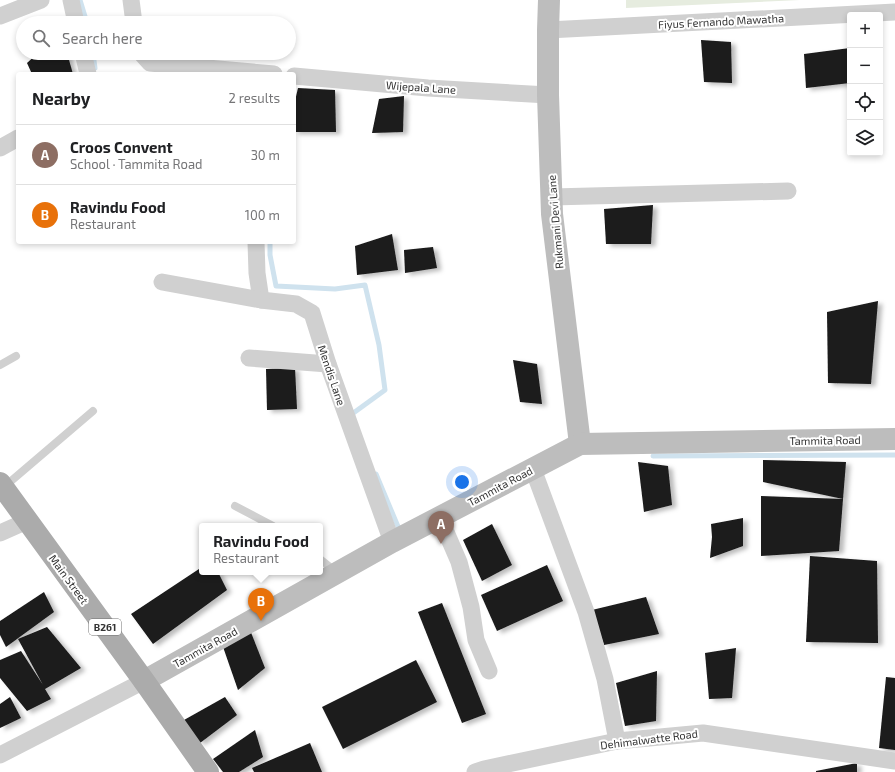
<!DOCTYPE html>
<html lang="en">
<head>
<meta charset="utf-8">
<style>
  :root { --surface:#fff; --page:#f2f2f2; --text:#202124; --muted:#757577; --line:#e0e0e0; --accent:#1a73e8 }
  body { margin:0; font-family:"Exo 2",sans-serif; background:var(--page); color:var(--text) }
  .controls { position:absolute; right:12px; top:12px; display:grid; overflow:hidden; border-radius:4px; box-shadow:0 2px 6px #0003 }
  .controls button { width:36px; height:36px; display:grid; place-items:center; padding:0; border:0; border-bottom:1px solid var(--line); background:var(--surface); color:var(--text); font:20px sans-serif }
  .you { position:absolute; left:462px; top:482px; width:14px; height:14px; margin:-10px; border:3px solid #fff; border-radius:50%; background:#1a73e8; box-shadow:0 0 0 6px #1a73e833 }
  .badge { display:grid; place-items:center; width:26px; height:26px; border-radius:50%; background:var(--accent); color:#fff; font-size:13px; font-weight:700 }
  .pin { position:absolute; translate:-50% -33px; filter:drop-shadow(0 1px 2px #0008) }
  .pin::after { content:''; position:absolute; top:21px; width:14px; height:12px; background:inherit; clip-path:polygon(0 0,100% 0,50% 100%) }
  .popup { position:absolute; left:199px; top:523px; width:124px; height:52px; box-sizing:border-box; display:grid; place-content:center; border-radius:4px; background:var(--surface); filter:drop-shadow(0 1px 3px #0005); font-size:13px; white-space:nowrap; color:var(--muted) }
  .popup b { font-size:15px; color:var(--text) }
  .popup::after { content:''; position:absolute; left:50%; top:100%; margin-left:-8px; border:8px solid transparent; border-top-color:var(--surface) }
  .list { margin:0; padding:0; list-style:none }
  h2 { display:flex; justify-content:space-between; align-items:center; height:52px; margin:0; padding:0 16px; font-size:17px }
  h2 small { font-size:13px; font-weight:400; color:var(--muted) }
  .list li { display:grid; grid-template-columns:26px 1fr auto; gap:12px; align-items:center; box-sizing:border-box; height:60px; padding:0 16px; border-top:1px solid var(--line) }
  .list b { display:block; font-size:15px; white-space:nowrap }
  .list p { margin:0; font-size:13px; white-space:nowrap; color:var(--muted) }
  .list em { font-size:13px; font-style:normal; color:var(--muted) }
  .icon { flex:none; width:22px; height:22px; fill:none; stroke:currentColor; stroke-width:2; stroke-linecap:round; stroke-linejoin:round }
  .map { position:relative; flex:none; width:895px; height:772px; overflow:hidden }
  .search { position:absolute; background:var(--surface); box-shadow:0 2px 6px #0003; left:16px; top:16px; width:280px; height:44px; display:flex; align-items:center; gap:10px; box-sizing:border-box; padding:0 14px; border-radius:22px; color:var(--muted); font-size:15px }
  .panel { position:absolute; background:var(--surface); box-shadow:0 2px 6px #0003; left:16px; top:72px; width:280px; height:172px; border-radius:4px }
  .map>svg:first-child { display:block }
  .green { fill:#e6ecdf }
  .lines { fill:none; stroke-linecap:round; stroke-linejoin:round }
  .stream { stroke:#cfe2ee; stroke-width:5 }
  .building { fill:#1a1a1a; filter:url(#shadow) }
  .lane { stroke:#d0d0d0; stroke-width:8 }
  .street { stroke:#d0d0d0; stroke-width:17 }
  .secondary { stroke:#bdbdbd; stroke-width:22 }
  .primary { stroke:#ababab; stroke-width:22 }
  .labels { text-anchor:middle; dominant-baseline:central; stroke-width:4; stroke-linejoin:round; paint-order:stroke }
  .shield { fill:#fff; stroke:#707070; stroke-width:1 }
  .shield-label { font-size:10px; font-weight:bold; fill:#333 }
  .street-label { font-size:11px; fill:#333; stroke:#fff }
</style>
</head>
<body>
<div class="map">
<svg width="895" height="772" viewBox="0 0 895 772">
  <defs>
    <filter id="shadow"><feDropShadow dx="4.5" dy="2.5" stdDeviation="2" flood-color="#0004"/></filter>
  </defs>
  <rect width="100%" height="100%" fill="#fff"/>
  <path class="green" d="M626 0H800L626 8Z"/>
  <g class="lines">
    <g class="stream">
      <path d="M80 0 87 23"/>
      <path d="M93 53 95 68"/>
      <path d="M270 242V255L276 286 335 289 365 285 379 345 385 390 352 414 353 417"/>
      <path d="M653 456 895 455"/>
      <path d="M376 474 399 529 401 528"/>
    </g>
  </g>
  <g class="building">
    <path d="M701 40 731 42 732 83 704 82Z"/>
    <path d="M850 48V83L806 88 804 54Z"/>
    <path d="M38 53H67L73 74H32L27 63Z"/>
    <path d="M298 88 335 90 336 132H294V105Z"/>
    <path d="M404 96 403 132 372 133 379 99Z"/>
    <path d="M653 205 651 244H606L604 209Z"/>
    <path d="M392 234 398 270 357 275 355 246Z"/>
    <path d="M433 247 437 268 405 273 404 250Z"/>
    <path d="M878 301 871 384 828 383 827 312Z"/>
    <path d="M513 360 537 364 542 404 520 402Z"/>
    <path d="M295 368 297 409 267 410 266 369Z"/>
    <path d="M763 460 846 462 843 499 763 482Z"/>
    <path d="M638 462 668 466 672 505 644 512Z"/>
    <path d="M761 496 843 499 839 551 761 556Z"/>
    <path d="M743 518V546L710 558 712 537 711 524Z"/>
    <path d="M492 524 512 565 482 581 463 540Z"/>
    <path d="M810 556 877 561 878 643 806 642Z"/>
    <path d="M547 565 563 601 497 631 481 595Z"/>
    <path d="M202 567V572H218L227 590 153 644 131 614Z"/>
    <path d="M44 592 54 612 6 647 0 635V621Z"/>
    <path d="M646 597 659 634 604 645 592 610Z"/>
    <path d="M442 603 486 714 462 723 418 612Z"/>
    <path d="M47 627 81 668 45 689 51 699 27 711 0 678V660L21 651 43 685 18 639Z"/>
    <path d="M250 630 265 668 238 690 222 644Z"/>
    <path d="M736 648 732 698 709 699 705 653Z"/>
    <path d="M416 660 437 702 343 749 322 707Z"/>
    <path d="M657 671 656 721 625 726 616 683Z"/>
    <path d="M886 677 895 678V750L879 748Z"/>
    <path d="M10 697 21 718 0 728V704Z"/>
    <path d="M225 697 237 715 200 743 184 720Z"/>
    <path d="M255 730 263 757 239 772H223L213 759Z"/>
    <path d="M310 743 322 772H254L252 768Z"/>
    <path d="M857 763V772H816V771Z"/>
  </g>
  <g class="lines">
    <g class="lane">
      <path d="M0 365 16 356"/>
      <path d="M4 487 93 411"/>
      <path d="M235 506 273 526"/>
      <path d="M320 559 335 571"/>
    </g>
    <g class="street">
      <path d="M71 0 76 23"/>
      <path d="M131 0 134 23"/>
      <path d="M0 16 41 0"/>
      <path d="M548 30 895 12"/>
      <path d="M83 53 88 74"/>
      <path d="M141 53 150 63 274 74"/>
      <path d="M294 76 428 88 548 95"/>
      <path d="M0 148 18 138"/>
      <path d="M552 197 788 191"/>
      <path d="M256 242 257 273 261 300 296 304 312 313 328 364 392 542"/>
      <path d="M162 282 261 300"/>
      <path d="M249 358 328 364"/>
      <path d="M533 469 586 612 605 679 617 741"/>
      <path d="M440 518 459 562 471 607 476 640 489 671"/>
      <path d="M0 533 27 521"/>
      <path d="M0 755 144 681"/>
      <path d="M475 772 484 769 617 741 703 733 895 761"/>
    </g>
    <g class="secondary">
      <path d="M549 0 548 30V95L552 214 580 444"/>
      <path d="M144 681 392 542 580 444 895 439"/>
    </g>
    <path class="primary" d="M0 483 144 681 208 772"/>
  </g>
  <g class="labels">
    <rect class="shield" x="89" y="619" width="32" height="16" rx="3"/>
    <g class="shield-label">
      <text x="105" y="627">B261</text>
    </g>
    <g class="street-label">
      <text transform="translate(721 21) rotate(-3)">Fiyus Fernando Mawatha</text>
      <text transform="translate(421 87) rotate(4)">Wijepala Lane</text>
      <text transform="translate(555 222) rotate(-95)">Rukmani Devi Lane</text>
      <text transform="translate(332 375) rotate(71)">Mendis Lane</text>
      <text transform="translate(825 440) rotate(-1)">Tammita Road</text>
      <text transform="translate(500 486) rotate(-28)">Tammita Road</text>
      <text transform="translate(69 579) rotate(54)">Main Street</text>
      <text transform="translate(205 647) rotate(-29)">Tammita Road</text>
      <text transform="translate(649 739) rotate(-7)">Dehimalwatte Road</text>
    </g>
  </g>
</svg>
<div class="controls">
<button>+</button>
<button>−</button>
<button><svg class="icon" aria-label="locate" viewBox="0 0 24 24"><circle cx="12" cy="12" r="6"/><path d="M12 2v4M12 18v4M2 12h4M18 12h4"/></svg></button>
<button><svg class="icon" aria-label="layers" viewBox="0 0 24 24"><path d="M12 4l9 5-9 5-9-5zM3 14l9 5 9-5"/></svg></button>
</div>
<div class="you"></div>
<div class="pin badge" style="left:441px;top:544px;background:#8d6e63">A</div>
<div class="pin badge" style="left:261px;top:621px;background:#e8710a">B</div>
<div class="popup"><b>Ravindu Food</b>Restaurant</div>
<div class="search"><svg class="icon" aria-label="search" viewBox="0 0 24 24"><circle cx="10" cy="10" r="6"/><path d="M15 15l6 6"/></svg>Search here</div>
<section class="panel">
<h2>Nearby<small>2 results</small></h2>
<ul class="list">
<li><span class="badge" style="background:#8d6e63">A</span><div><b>Croos Convent</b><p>School · Tammita Road</p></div><em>30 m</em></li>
<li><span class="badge" style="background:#e8710a">B</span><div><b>Ravindu Food</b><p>Restaurant</p></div><em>100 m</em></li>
</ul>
</section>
</div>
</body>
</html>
